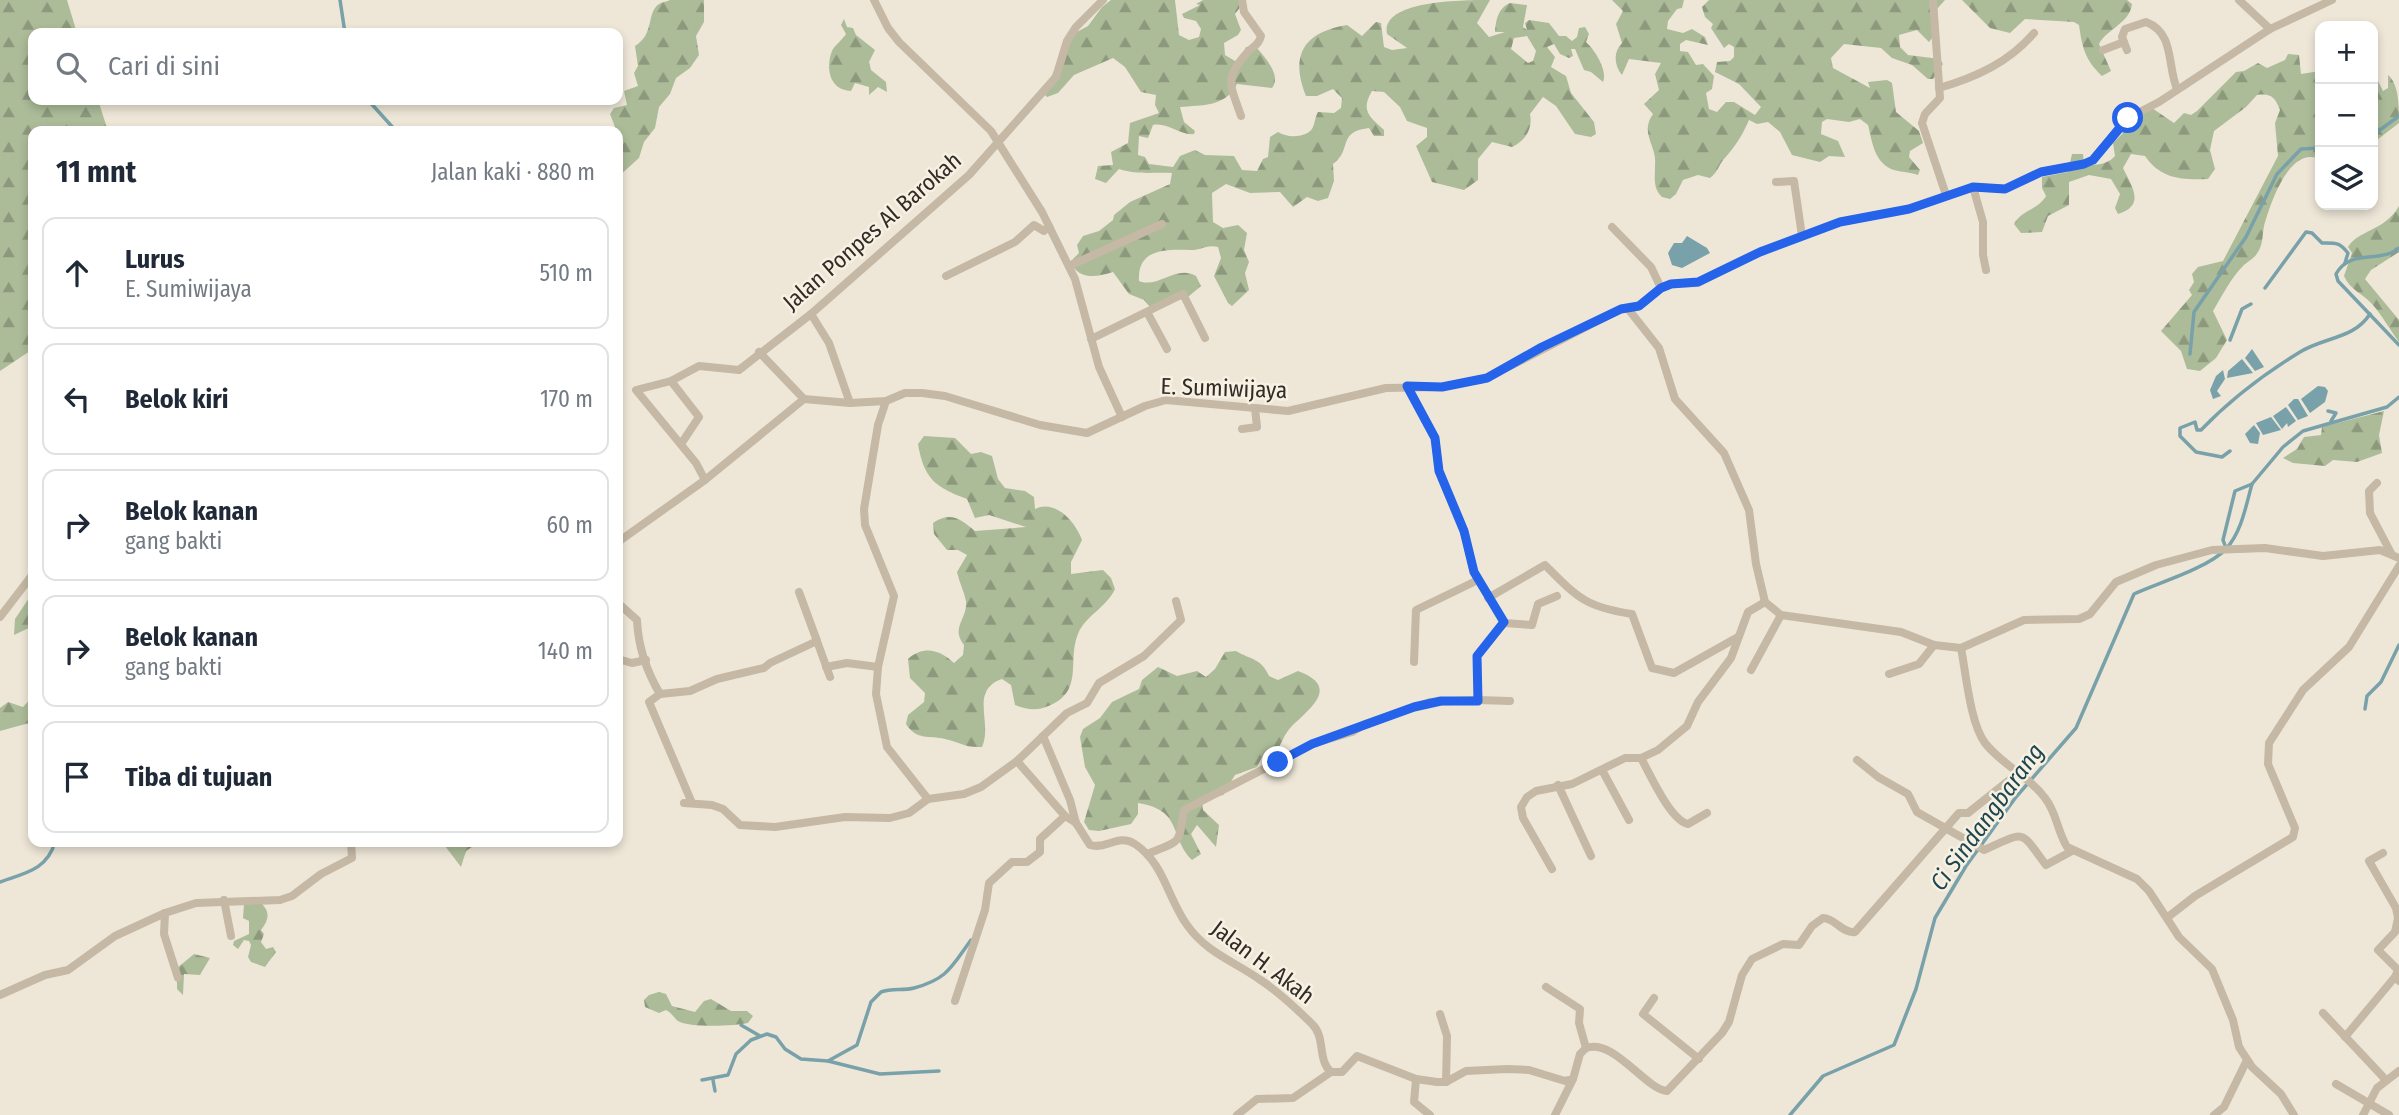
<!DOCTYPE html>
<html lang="id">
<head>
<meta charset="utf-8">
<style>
  :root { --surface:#fff; --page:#f2f2f3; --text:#1f2937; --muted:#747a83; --line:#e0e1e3 }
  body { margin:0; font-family:"Fira Sans Condensed",sans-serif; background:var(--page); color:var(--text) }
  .controls { position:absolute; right:21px; top:21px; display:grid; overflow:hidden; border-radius:14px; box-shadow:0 4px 10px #0003 }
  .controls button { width:63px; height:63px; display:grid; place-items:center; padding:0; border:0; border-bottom:2px solid var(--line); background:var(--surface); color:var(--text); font:35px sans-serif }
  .stop { position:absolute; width:21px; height:21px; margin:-16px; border:5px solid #2563eb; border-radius:50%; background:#fff }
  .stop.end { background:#2563eb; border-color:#fff; box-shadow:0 2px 7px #0008 }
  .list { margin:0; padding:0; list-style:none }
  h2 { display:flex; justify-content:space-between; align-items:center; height:91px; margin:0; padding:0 28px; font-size:30px }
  h2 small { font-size:23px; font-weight:400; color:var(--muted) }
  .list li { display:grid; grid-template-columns:46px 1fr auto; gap:21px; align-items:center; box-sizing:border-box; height:112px; margin:0 14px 14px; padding:0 14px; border:2px solid var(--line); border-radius:14px }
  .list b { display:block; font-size:26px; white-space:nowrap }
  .list p { margin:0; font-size:23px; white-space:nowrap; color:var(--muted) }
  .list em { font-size:23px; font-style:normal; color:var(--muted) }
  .icon { flex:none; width:38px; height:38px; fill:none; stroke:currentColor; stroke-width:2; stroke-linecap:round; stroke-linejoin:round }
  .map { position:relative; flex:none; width:2399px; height:1115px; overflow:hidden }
  .search { position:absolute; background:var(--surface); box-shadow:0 4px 10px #0003; left:28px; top:28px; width:595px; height:77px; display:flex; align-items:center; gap:18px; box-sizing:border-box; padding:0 24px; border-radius:14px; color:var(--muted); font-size:26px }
  .panel { position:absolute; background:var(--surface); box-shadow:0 4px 10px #0003; left:28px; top:126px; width:595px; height:721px; border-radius:14px }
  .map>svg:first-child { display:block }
  .forest { fill:url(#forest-firs); fill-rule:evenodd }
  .water { fill:#79a1a9 }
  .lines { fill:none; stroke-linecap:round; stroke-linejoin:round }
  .stream { stroke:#79a1a9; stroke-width:3.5 }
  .street { stroke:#c5b8a5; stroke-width:8 }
  .route { stroke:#2563eb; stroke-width:9 }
  .labels { text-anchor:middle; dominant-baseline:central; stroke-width:5; stroke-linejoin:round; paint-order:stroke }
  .street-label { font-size:23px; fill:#322b26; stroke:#f7f1e3 }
  .water-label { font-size:24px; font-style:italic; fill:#1f464f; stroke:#f7f1e3 }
</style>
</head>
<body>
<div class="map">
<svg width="2399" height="1115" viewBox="0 0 2399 1115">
  <defs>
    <pattern id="forest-firs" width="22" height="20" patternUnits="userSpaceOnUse" patternTransform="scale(1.75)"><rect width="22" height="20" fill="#acbc99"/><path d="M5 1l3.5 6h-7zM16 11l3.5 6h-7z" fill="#8d997d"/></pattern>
  </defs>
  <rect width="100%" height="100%" fill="#eee7d8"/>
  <g class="forest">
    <path d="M0 0H67L77 33H33V100H98L108 131H33V349L0 371Z"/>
    <path d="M670 0H704V22L696 36 699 55 690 68 676 78 670 94 659 107 655 128 644 142 639 158 618 177V131H613L615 127 610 114 614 108 627 105 624 91 638 86 634 73 638 66 635 46C655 34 646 13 659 4 662 2 666 2 670 0Z"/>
    <path d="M1111 0H1175L1179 35 1189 40 1199 37 1201 29 1196 21 1184 18 1182 14 1200 5 1196 4 1203 0H1241L1242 5 1235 14 1241 30 1238 35 1224 43 1225 55 1235 61 1240 59 1246 47H1256C1265 57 1282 76 1272 88L1237 84C1226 107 1202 105 1180 107L1184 122 1195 131 1194 134C1180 136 1168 122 1153 125L1148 138 1139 136 1138 155 1145 157 1149 164 1173 167 1180 156 1195 150 1205 155 1234 156 1242 170 1257 171 1263 159 1268 157 1270 137 1278 132C1287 138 1305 138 1312 129 1315 124 1315 117 1318 112L1334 113 1341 108 1342 98 1333 89 1317 96H1306C1289 54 1305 32 1347 25L1362 36 1376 22 1381 23 1384 47 1392 50 1407 48 1387 34C1380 0 1464 0 1490 0L1477 23 1489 37 1505 32H1495C1496 20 1498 8 1510 3L1527 5 1523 27 1527 30 1525 23 1529 20 1549 23 1559 36H1566L1572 41 1577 37 1579 28 1585 27 1589 34 1586 42C1595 50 1608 71 1603 82L1591 72 1584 70 1575 49H1571L1573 56 1569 58 1560 54 1554 44 1547 47 1555 57 1551 67 1566 76 1571 93 1594 122 1596 134 1591 137 1575 134 1556 106 1543 97 1530 114C1533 129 1525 141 1512 147L1492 142 1478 159V180L1464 190 1432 182 1416 146 1427 137V128L1407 121 1400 107 1384 92 1372 91C1360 111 1370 117 1384 130V136H1374L1369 128C1336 132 1353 150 1333 164L1334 181 1328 198 1318 201 1307 197 1293 207 1280 192 1250 193 1226 184 1212 193 1213 222 1223 228 1238 225 1247 233 1244 250 1249 262 1245 273 1249 290 1232 306 1228 303 1214 276 1221 258 1218 247C1208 244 1201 250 1191 250 1167 249 1137 248 1139 281 1158 289 1176 264 1196 276L1201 286 1188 297 1150 307 1144 300 1129 294 1113 272C1098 277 1077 281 1071 261L1079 253 1077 245 1083 236 1099 231 1113 220 1114 215 1130 202 1170 184 1172 173C1152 172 1138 175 1119 169L1106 183 1095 179 1098 166 1113 165 1111 152 1128 143 1130 123 1159 113 1155 105 1156 95 1141 92 1125 67 1113 58 1074 75 1058 93 1047 97 1043 93 1073 34 1088 26 1102 7ZM1527 36 1536 51 1533 61 1528 63 1511 49 1514 38Z"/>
    <path d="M1612 0H1684L1682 8 1677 9 1668 21 1667 29 1683 33 1692 29 1705 37 1708 45 1686 40 1680 44V51L1688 52 1696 65 1703 64 1714 76 1712 89 1706 93 1709 109 1717 112 1726 102H1734L1755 115 1761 107 1739 84 1715 72 1717 62 1730 61 1734 57V47L1729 44 1724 48 1711 28 1713 24 1705 17 1702 7 1709 0H1945L1936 10 1933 37 1929 42 1917 30 1899 35 1900 47 1908 55 1940 59 1943 64 1933 79H1928L1912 65 1892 58 1881 48 1844 44 1831 58 1833 68 1870 88 1868 82 1887 80 1892 83 1896 112 1919 131 1923 143 1910 151 1909 157 1920 170 1918 175C1910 172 1898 172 1891 169 1874 161 1872 141 1868 125L1860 119 1849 122 1827 119 1822 122 1821 134 1838 141 1845 157 1829 156 1820 162 1792 155 1780 132 1768 122 1757 124 1749 120C1742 136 1735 147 1724 159 1718 166 1718 172 1710 178L1698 175 1683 180 1676 194 1670 199 1662 197C1651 187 1656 173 1655 158 1653 142 1641 131 1653 114L1644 104 1659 90 1655 74 1661 63 1629 59 1622 75C1614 65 1613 52 1622 43L1616 24 1623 11Z"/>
    <path d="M1962 0H2127L2132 4C2130 23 2107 29 2099 44L2111 71 2102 76C2085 60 2082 47 2079 25L2074 22 2025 19 2010 33 1990 28Z"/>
    <path d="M844 19 847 27 853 28 856 35 875 50 869 62 871 70 886 82 887 92 878 87 869 95V87L855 83 851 91C828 90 826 66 832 51 834 46 842 40 846 34L841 25Z"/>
    <path d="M2288 54 2299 55 2301 74 2320 71V159C2291 146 2273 197 2266 219 2261 232 2265 244 2256 255 2253 259 2247 262 2243 266 2231 278 2222 296 2213 311L2227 340 2216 358 2200 371 2187 369 2181 351 2161 331 2192 295 2189 290 2194 282 2192 274 2198 267 2223 261 2278 156 2275 123 2280 110C2275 97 2271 93 2257 95L2246 107 2214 131 2210 150 2215 169 2208 179C2181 180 2161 179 2145 156L2131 154 2123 168C2132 187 2146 205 2118 214L2115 208 2120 194 2111 179 2089 175 2069 182V205L2048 216 2042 232 2021 233 2014 224C2021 210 2038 210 2046 196L2042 188V177L2068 172 2072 154H2083L2084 163C2095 166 2107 165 2115 156L2113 143 2124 132 2120 127 2127 122H2136L2132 117 2149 106 2174 123 2184 113 2191 115 2197 111 2236 72 2244 71 2258 63 2267 68 2285 60Z"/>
    <path d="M2373 71 2383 91 2388 88V75C2399 84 2399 106 2399 123L2373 143Z"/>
    <path d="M2399 206V252L2371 270 2365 279 2399 320V342C2390 330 2382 315 2372 304 2362 293 2350 290 2344 276L2352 253 2348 247C2358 230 2385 231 2399 206Z"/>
    <path d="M2384 411 2379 435 2382 453 2357 462 2333 460 2325 466 2293 463 2283 458 2297 449 2304 437 2321 435 2322 427Z"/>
    <path d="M924 436 955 438 971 454 981 452 992 456 998 479 1005 488 1025 491 1034 497 1035 509C1055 499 1075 521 1082 540L1071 562V574L1103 570 1111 578 1115 589C1106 608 1085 616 1078 634 1067 660 1084 690 1051 705 1038 711 1028 710 1015 705L1011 685 1002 679C969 690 993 723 982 747 964 748 960 742 945 739 929 735 917 741 906 724L908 715 924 702 925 693 910 678 908 659C924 645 940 650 954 663L963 655 964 645C950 627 968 619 966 601 964 591 959 582 957 572L967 555 958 550H947L934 534 933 523C951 511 960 519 975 531L1026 527 989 515 975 518 967 499C935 487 924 479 918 444Z"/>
    <path d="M33 592V626L14 635 15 619Z"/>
    <path d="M1236 651C1251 660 1261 658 1269 676L1278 680 1298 671C1341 687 1310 708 1291 727 1279 740 1282 755 1262 757L1257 767 1235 775 1223 795 1202 798 1203 810 1219 825 1216 847 1197 825 1191 834 1201 854 1192 860C1169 837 1183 810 1138 803V814L1131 824 1099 831 1089 830 1084 822 1095 785 1085 767 1080 737 1083 729 1100 718 1112 702 1139 689 1142 680 1158 667 1177 676 1197 671 1206 677 1215 669 1225 652Z"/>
    <path d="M33 696V722L0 731V708L8 702 23 707Z"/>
    <path d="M442 842H479L466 851 461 867Z"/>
    <path d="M244 904H262C271 913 268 921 261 930L264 934 261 942 266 949 273 947 276 952 265 967 251 962 248 957 251 945 249 941 244 940 238 949 233 945 234 941 249 934V921L243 918Z"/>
    <path d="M194 954 210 958 200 975 184 974 183 995 177 989V968Z"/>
    <path d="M659 992 666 994 672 1006 695 1012 704 1001 711 999 731 1011H747L753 1016 748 1023C735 1026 689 1028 678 1021 674 1018 672 1013 666 1010L659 1013 645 1007 644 1000 649 995Z"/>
  </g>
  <g class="water">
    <path d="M1687 236 1707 248 1710 253 1682 268 1672 265 1668 253 1674 243H1682Z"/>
    <path d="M2252 349 2264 367 2255 371 2245 358Z"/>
    <path d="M2242 359 2253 373 2227 378 2228 371Z"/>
    <path d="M2223 370 2225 379 2217 391 2221 396 2213 399 2210 390 2216 376Z"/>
    <path d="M2318 386 2325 387 2328 391 2325 402 2310 413 2301 399Z"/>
    <path d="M2294 399H2298L2308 416 2298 420 2288 405Z"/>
    <path d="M2286 407 2296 421 2288 427 2287 423 2282 429 2273 416Z"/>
    <path d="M2271 417 2281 430 2263 435 2256 423Z"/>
    <path d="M2254 425 2260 433 2258 444 2250 443 2245 434Z"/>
  </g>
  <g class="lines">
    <g class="stream">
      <path d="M340 0 345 33"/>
      <path d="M368 100 396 131"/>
      <path d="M2373 135 2399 116"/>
      <path d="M2399 248C2380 264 2350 248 2336 274L2338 281 2399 345"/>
      <path d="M2265 288 2306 232 2312 233 2322 243C2336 243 2339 242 2348 253L2345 263"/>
      <path d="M2230 340 2242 309 2251 304"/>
      <path d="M2190 354 2194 312 2246 237 2277 174 2301 149 2320 148"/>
      <path d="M2328 411 2336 413 2331 421"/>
      <path d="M2230 451 2222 457 2196 452 2180 436V428L2195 422 2197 430H2201C2230 400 2264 374 2300 352 2324 337 2354 339 2370 314"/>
      <path d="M2226 548 2223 540 2235 491 2252 484 2283 447 2303 431 2387 407 2399 397"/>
      <path d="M2365 709 2367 696 2381 682 2399 645"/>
      <path d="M0 882C25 873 47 870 55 842"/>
      <path d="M741 1025 760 1036"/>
      <path d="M828 1061 857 1045 871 1002 881 992C892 988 903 991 914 988 948 979 952 966 971 940"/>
      <path d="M702 1080 728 1075 736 1054 751 1040 767 1034 776 1037 785 1049 801 1059 828 1061 880 1074 939 1071"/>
      <path d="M713 1080 715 1091"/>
      <path d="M1790 1115 1823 1076 1894 1045 1916 989 1935 918 1966 866 2016 797 2076 728 2134 594C2158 583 2208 568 2226 549 2242 531 2246 505 2252 484"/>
    </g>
    <g class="street">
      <path d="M874 0 888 28 899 42 991 131 1042 212 1075 279 1099 367 1122 417"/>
      <path d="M1933 0 1940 98 1925 114 1922 123 1946 195"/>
      <path d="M2239 0 2270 29"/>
      <path d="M2103 50 2124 42"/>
      <path d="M2127 50 2122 37 2125 29 2146 22C2175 33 2167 66 2177 89"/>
      <path d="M1939 88C1977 77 2009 62 2034 33"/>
      <path d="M1241 116C1231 86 1223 79 1247 53 1253 46 1259 45 1261 36L1244 12 1242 0"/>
      <path d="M1776 182 1794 181 1802 236"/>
      <path d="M1973 187 1983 222V255L1986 270"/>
      <path d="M1612 227 1651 267 1661 288"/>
      <path d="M1069 266 1162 224"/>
      <path d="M946 276 1015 242 1034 225 1044 231 1049 226"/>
      <path d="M1629 310 1659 348 1675 399 1724 453 1749 510 1756 564 1765 602 1781 615 1901 632 1934 645 1961 648 2024 620 2079 619 2090 614 2116 582 2156 565 2212 550 2265 548 2323 556 2380 550 2399 558"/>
      <path d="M1147 312 1167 349"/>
      <path d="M811 314 829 343 850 403"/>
      <path d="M1091 339 1183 294 1205 338"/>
      <path d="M759 352 804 399"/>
      <path d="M671 381 699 417 681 444"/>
      <path d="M1407 386 1435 438 1439 471 1464 531 1474 572 1504 623 1532 625 1538 604 1557 596"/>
      <path d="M886 401 878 425 864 509 865 525 894 596 878 667 876 694 887 747 928 799"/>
      <path d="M1242 429 1257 427 1255 408"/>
      <path d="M705 480 696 463 636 390 671 381 699 366 739 370 811 314 969 175 1056 77 1067 41 1076 27 1103 0"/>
      <path d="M2377 483 2369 491 2370 513 2391 553"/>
      <path d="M618 542 705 480 804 399 850 403 886 401 905 393H922L945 396 1040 425 1087 433 1145 406 1166 400 1288 411 1386 388 1442 387 1487 378 1621 309 1639 306 1661 288 1671 284 1698 283 1760 252 1840 222 1909 209 1973 187 2005 189 2041 172 2084 164 2093 160 2128 118 2159 102 2270 29 2332 0"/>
      <path d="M1488 598 1545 565C1577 597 1585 607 1632 614L1652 668 1674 673 1738 637"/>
      <path d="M618 603 637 620C638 645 647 672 660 694"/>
      <path d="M0 617 33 574"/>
      <path d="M817 641 830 677"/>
      <path d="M1961 648C1966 673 1970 723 1985 743 2002 765 2029 776 2045 798 2057 813 2057 831 2067 847L2137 879 2149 891 2179 937 2212 969 2233 1020 2239 1047 2252 1067 2281 1094 2294 1115"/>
      <path d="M618 659 632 663 646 660"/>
      <path d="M1414 662 1416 610 1478 580"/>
      <path d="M826 667 847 663 878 667"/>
      <path d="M1751 670 1781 615"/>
      <path d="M1889 674 1919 664 1934 645"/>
      <path d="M1478 700 1510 701"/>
      <path d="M1043 736 1070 800 1076 823"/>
      <path d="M1857 760 1878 777 1908 794 1917 812 1984 850C2027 831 2019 829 2046 865L2072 851"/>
      <path d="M1017 761 1065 816 1076 823 1090 845C1107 850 1118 833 1135 844 1164 863 1168 899 1187 925 1206 952 1233 961 1259 979 1278 991 1296 1008 1312 1024 1326 1037 1317 1060 1331 1072H1342L1357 1056 1416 1079 1437 1082H1446L1466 1071 1507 1069 1529 1070 1565 1081 1573 1079 1580 1054 1586 1048"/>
      <path d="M1602 770 1629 820"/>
      <path d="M1558 785 1591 856"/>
      <path d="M684 803 712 805 723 809 740 825 775 827 845 817 890 818 909 813 928 799 964 794 981 787 1017 761 1067 713 1087 703 1099 683 1144 656 1181 620 1176 601"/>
      <path d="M692 803 649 702 660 694 690 691 717 679 764 668 770 663 817 641 799 592"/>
      <path d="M1707 813 1688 824C1670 820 1650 774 1641 758L1658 750 1687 726 1698 702 1731 658 1748 612 1765 602"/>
      <path d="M2383 853 2369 861 2396 908 2398 918 2395 932 2378 950 2398 970 2395 977"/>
      <path d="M1147 854C1183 840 1178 845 1184 810L1312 744 1352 732 1365 724 1430 702 1478 700 1477 656 1504 623"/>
      <path d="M1552 869 1523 818 1521 807 1527 797 1536 791 1572 784 1625 758H1641"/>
      <path d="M224 900 231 936"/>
      <path d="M165 913 164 934 178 978"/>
      <path d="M2168 917 2195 896 2293 837 2295 828 2268 764 2269 743 2303 690 2349 647 2399 566"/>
      <path d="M1546 987 1580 1009 1579 1023 1586 1048"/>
      <path d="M0 995 45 975 68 970 115 936 165 913 196 903 280 900 292 896 321 874 352 858 351 842"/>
      <path d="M1654 998 1643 1014 1699 1059"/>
      <path d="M955 1001 985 910 989 883 1012 862H1027L1040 852V839L1065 816"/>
      <path d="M2323 1013 2385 1079"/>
      <path d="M1440 1014 1447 1036 1446 1082"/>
      <path d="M2345 1037 2395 977 2399 981"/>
      <path d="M1586 1048C1614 1038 1645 1089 1667 1091L1722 1033 1729 1022 1742 975 1752 959 1783 944 1799 945 1812 926 1823 918C1835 918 1843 934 1855 932L1959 813H1968L2017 774"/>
      <path d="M1416 1079 1414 1102 1430 1115"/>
      <path d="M2336 1084 2389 1115"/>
      <path d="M1237 1115 1257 1099 1293 1098 1331 1072"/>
      <path d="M1555 1115 1573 1079"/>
      <path d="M2214 1115 2224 1107 2247 1060"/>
      <path d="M2363 1115 2377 1088 2399 1071"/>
    </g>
  </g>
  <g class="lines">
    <path class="route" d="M1278 762 1312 744 1414 707 1441 701H1478L1477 656 1504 622 1474 572 1464 531 1439 471 1435 438 1407 386 1442 387 1487 378 1542 347 1621 309 1639 306 1661 288 1671 284 1698 282 1760 252 1840 222 1909 209 1973 187 2005 189 2041 172 2084 164 2093 160 2128 118"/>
  </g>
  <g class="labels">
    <g class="street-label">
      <text transform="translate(872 231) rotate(-41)">Jalan Ponpes Al Barokah</text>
      <text transform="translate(1224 388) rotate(2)">E. Sumiwijaya</text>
      <text transform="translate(1263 962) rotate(37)">Jalan H. Akah</text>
    </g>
    <g class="water-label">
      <text transform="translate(1987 817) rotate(-54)">Ci Sindangbarang</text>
    </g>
  </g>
</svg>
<div class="controls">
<button>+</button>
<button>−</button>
<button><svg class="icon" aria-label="layers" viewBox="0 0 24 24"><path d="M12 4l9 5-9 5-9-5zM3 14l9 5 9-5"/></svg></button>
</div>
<div class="stop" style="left:2128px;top:118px"></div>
<div class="stop end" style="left:1278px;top:762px"></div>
<div class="search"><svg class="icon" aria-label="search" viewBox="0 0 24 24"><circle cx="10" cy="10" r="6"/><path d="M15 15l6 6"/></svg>Cari di sini</div>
<section class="panel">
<h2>11 mnt<small>Jalan kaki · 880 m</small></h2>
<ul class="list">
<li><svg class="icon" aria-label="ahead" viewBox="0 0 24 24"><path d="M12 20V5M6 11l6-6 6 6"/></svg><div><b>Lurus</b><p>E. Sumiwijaya</p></div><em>510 m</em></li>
<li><svg class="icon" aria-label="left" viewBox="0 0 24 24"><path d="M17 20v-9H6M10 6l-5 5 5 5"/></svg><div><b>Belok kiri</b></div><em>170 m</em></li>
<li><svg class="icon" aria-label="right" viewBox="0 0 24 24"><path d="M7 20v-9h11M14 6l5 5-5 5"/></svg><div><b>Belok kanan</b><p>gang bakti</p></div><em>60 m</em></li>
<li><svg class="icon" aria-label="right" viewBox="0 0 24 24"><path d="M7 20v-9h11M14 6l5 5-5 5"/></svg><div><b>Belok kanan</b><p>gang bakti</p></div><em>140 m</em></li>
<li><svg class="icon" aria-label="arrive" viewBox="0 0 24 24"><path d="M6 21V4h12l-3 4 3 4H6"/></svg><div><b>Tiba di tujuan</b></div></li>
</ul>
</section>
</div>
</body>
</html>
